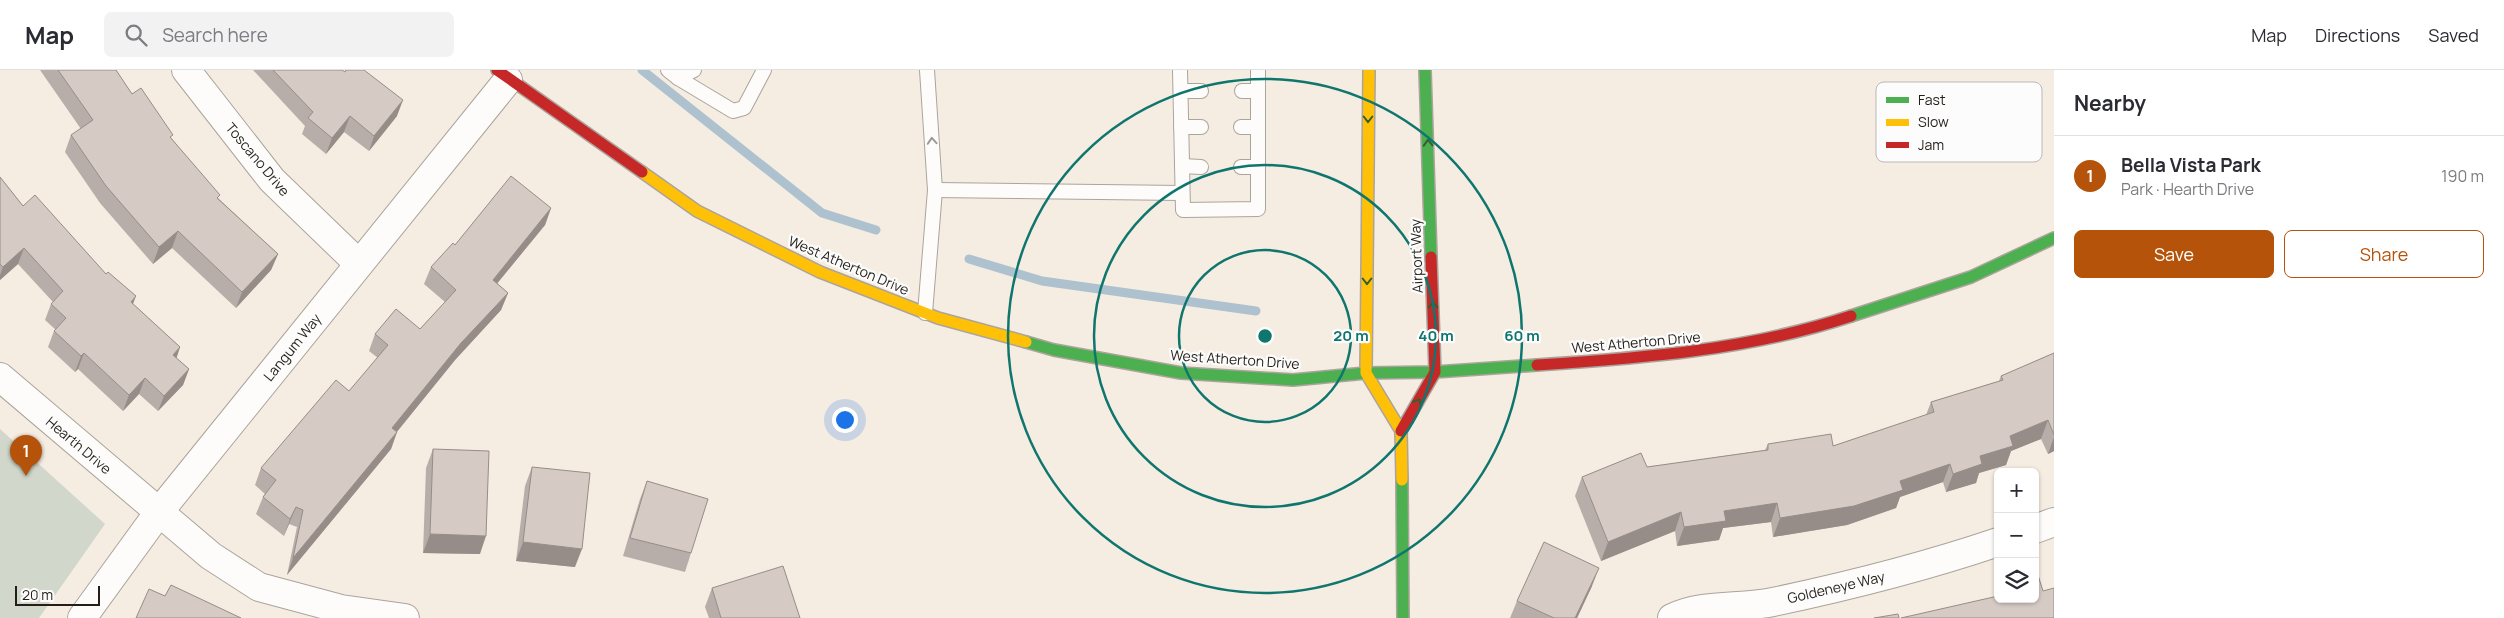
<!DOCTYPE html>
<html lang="en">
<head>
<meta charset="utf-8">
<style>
  :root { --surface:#fff; --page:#f2f2f3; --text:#2b2b33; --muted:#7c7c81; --line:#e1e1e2; --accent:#b45309 }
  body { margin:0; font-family:Manrope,sans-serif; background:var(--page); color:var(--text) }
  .controls { position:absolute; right:15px; bottom:15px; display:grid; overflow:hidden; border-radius:8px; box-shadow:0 1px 4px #0004 }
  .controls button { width:45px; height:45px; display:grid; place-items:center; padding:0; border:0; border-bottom:1px solid var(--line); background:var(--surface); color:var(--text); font:25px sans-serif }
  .scale { position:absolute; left:15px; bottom:12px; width:85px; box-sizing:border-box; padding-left:5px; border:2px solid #241e17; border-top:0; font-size:14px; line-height:18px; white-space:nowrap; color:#241e17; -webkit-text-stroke:4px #fcfcfc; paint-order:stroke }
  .you { position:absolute; left:844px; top:349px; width:18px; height:18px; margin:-12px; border:4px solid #fff; border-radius:50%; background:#1a73e8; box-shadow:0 0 0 8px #1a73e833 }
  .badge { display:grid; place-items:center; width:32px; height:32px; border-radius:50%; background:var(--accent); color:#fff; font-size:16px; font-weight:700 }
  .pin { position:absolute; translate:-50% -41px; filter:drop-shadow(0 1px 2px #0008) }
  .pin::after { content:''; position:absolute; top:26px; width:18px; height:15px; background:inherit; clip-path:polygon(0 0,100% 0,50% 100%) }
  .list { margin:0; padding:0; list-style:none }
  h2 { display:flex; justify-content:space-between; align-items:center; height:65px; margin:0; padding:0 20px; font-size:21px }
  h2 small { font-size:16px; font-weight:400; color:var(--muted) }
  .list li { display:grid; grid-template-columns:32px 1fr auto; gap:15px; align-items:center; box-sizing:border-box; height:80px; padding:0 20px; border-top:1px solid var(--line) }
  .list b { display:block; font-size:19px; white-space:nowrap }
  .list p { margin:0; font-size:16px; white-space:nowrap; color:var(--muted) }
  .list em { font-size:16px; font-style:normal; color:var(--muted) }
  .actions { display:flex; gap:10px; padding:15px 20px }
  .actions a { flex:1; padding:11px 0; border:1px solid var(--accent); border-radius:8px; text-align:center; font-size:18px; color:var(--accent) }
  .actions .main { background:var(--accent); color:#fff }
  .icon { flex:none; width:28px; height:28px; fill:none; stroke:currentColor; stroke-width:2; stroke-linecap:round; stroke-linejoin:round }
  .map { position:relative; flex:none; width:2054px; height:548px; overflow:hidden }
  header { display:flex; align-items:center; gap:30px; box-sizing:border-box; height:70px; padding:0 25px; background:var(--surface); border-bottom:1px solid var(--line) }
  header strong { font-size:24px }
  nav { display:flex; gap:28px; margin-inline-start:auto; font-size:18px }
  .search { width:350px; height:45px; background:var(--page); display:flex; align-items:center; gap:12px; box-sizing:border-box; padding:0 18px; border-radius:8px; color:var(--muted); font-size:19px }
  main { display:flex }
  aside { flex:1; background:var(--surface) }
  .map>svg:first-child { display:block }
  .green { fill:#d1d8cb }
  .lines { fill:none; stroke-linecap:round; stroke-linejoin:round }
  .stream { stroke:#aec1ce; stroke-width:9 }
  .lane-casing { stroke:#aba49c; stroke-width:16 }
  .street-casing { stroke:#aba49c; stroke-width:30 }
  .fast-casing { stroke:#aba49c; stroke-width:14 }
  .slow-casing { stroke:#aba49c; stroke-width:14 }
  .jam-casing { stroke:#aba49c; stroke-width:14 }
  .lane { stroke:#fefcfb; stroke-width:14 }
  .street { stroke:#fefcfb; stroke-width:28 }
  .fast { stroke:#4caf50; stroke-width:11 }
  .slow { stroke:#ffc107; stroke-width:11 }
  .jam { stroke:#c62828; stroke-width:11 }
  .wall { fill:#b8aea9 }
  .shaded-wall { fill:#968d89 }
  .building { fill:#d6cac4; stroke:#968d89 }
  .oneway { stroke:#365f31 }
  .oneway2 { stroke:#9c9894 }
  .ring { fill:none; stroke:#0f766e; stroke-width:2.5 }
  .labels { text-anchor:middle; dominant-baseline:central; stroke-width:4.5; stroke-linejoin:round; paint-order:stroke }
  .street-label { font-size:14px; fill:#241e17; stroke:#fcfcfc }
  .key { fill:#fcfcfc; stroke:#bbb9b7; stroke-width:1 }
  .key-label { font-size:14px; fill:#241e17 }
  .centre { fill:#0f766e; stroke:#fcfcfc; stroke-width:2.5 }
  .ring-label { font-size:15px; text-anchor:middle; font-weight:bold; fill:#0f766e; stroke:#fcfcfc; stroke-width:4.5; stroke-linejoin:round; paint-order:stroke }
</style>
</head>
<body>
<header>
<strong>Map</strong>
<div class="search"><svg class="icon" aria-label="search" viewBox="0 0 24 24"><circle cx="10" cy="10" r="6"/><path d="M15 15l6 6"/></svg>Search here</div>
<nav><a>Map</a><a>Directions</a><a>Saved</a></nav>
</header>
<main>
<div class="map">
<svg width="2054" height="548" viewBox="0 0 2054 548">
  <rect width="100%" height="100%" fill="#f5ece2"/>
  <path class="green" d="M0 359 105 454 39 548H0Z"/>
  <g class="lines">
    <g class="stream">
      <path d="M642 0 822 143 876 160"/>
      <path d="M969 189 1042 211 1256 241"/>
    </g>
    <defs>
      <g id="lane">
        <path d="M668 0 678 8 694 0"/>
        <path d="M1180 0 1183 140 1258 139V0"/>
        <path d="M678 8 733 41 744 38 764 0"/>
        <path d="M1181 21H1201"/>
        <path d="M1242 21H1258"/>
        <path d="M1181 57H1201"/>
        <path d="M1241 57H1258"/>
        <path d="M1182 96 1201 97"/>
        <path d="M1241 97H1258"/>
        <path d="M935 120 1182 123"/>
        <path d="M925 243 935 120 927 0"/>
      </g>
      <g id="street">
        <path d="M186 0 272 110 359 194"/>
        <path d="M0 307 211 486 259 517 341 539 405 548"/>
        <path d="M2035 459 2054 452"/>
        <path d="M82 548 159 442 508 10"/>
        <path d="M1672 548C1702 533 1740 539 1773 532 1849 516 1924 497 1998 472"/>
      </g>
      <g id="fast">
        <path d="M1425 0 1431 187"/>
        <path d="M1851 246 1971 207 2054 168"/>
        <path d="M1026 272 1054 280 1181 303 1293 310 1366 303 1435 302 1537 295"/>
        <path d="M1402 410 1403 548"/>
      </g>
      <g id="slow">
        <path d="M1369 0 1366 303 1401 361 1402 410"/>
        <path d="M642 102 697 141 820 202 938 248 1026 272"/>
      </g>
      <g id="jam">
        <path d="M497 0 642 102"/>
        <path d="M1537 295C1643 288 1749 280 1851 246"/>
        <path d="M1401 361 1435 302 1431 187"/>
      </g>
    </defs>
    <use href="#lane" class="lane-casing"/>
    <use href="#street" class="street-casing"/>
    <use href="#fast" class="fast-casing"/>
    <use href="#slow" class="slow-casing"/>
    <use href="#jam" class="jam-casing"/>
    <use href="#lane" class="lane"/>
    <use href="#street" class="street"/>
    <use href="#fast" class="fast"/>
    <use href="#slow" class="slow"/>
    <use href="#jam" class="jam"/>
  </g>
  <g class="wall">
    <path d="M40 0H116L132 24 172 69 219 129 278 184 271 200 236 238 172 178 153 194 100 133 65 82 71 65 81 59Z"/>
    <path d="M253 0H342L397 46 369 81 344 62 326 84 302 64 305 56Z"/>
    <path d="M0 107 23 136 133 234 180 277 176 288 189 299 183 315 158 341 139 324 123 341 78 299 75 302 48 277 54 261 56 260 45 250 51 234 53 232 18 194 0 210Z"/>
    <path d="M551 138 545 155 497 213 508 223 501 240 455 290 397 362 391 379 287 505 297 457 289 454 284 466 256 444 263 427 265 424 255 415 261 398 349 321 378 288 369 281 375 264 420 259 445 232 424 214 431 197 455 175Z"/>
    <path d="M2054 283V381L2048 384 2041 369 2011 381 2006 395 1979 403 1976 413 1946 422 1943 412 1900 427 1896 438 1847 455 1773 467 1771 452 1723 458 1719 470 1677 476 1675 461 1601 491 1575 426 1582 407 1765 380 1768 374 1833 376 1926 345 1931 332 1999 311 2001 306Z"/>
    <path d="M433 379 480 484 423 483 426 398Z"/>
    <path d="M532 397 575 497 516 491 525 416Z"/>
    <path d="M647 411 691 483 685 502 623 486 640 429Z"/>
    <path d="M1592 516 1577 548H1510L1517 531Z"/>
    <path d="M712 518 800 548H709L705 537Z"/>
  </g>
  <g class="shaded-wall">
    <path d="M403 30 397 46 369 81 374 66Z"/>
    <path d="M350 46 344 62 326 84 332 68Z"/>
    <path d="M551 138 545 155 487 226 493 210Z"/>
    <path d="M178 161 172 178 153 194 159 177Z"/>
    <path d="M24 178 18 194 0 210V205L3 197Z"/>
    <path d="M278 184 271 200 236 238 242 222Z"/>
    <path d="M508 223 501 240 455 290 386 375 392 358 461 273Z"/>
    <path d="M136 226 130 242 131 232Z"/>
    <path d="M180 277 175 293 173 285Z"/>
    <path d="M84 283 78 299 75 302 81 286Z"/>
    <path d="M189 299 183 315 158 341 164 326Z"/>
    <path d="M145 308 139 324 123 341 129 325Z"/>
    <path d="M2048 350 2041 369 2011 381 2006 395 1979 403 1976 413 1946 422 1953 404 2010 366Z"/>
    <path d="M397 362 391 379 287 505 293 488Z"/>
    <path d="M2054 367V381L2048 384Z"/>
    <path d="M1950 394 1943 412 1900 427 1896 438 1847 455 1773 467 1780 448 1900 411Z"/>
    <path d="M1777 433 1771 452 1723 458 1719 470 1677 476 1684 457 1724 441Z"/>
    <path d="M296 437 289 454 284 466 290 449Z"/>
    <path d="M1681 442 1675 461 1601 491 1608 472Z"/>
    <path d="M430 464 486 466 480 484 423 483Z"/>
    <path d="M523 472 582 479 575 497 516 491Z"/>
    <path d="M1599 498 1592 516 1577 548H1575Z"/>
  </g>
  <g class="building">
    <path d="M58 0H116L132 24 141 18 173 65 170 67 220 125 217 128 278 184 242 222 178 161 159 177 106 116 71 65 93 50Z"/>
    <path d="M273 0H342L345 2 346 0H364L403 30 374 66 350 46 332 68 308 48 313 42Z"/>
    <path d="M511 106 551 138 493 210 508 223 461 273 392 358 397 362 293 488 303 440 296 437 290 449 263 427 276 410 261 398 336 310 349 321 388 275 375 264 396 239 420 259 456 220 431 197 453 173 455 175Z"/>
    <path d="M0 107 23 136 35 125 106 204 108 202 136 226 131 232 180 277 173 285 189 299 164 326 145 308 129 325 84 283 81 286 54 261 66 248 51 234 63 221 24 178 3 197 0 194Z"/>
    <path d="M2054 283V365L2048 350 2010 366 2013 376 1980 386 1982 394 1953 404 1950 394 1900 411 1903 420 1854 436 1780 448 1777 433 1724 441 1726 451 1684 457 1681 442 1608 472 1582 407 1641 383 1647 397 1768 380V374L1831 364 1833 376 1934 342 1931 332 2003 310 2001 306Z"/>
    <path d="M433 379 489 381 486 466 430 464Z"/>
    <path d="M532 397 590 403 582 479 523 472Z"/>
    <path d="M647 411 708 429 691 483 630 468Z"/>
    <path d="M1544 472 1599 498 1575 548H1554L1517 531Z"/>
    <path d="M783 496 800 548H721L712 518Z"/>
    <path d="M2035 499H2036L2043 521 2054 518V548H1901L1998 526V529H2035Z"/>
    <path d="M171 515 241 548H136L149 519 165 526Z"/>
    <path d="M1898 544 1899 548H1874Z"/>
  </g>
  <defs><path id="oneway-chevron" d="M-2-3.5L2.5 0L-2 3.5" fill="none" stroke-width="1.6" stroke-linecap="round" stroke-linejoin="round" transform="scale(1.25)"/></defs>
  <g class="oneway">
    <use href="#oneway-chevron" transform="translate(1368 49) rotate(90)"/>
    <use href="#oneway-chevron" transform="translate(1428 73) rotate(-92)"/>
    <use href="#oneway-chevron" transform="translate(1367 211) rotate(90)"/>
    <use href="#oneway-chevron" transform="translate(1433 235) rotate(-92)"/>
    <use href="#oneway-chevron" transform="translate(1418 332) rotate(-60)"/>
  </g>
  <use class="oneway2" href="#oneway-chevron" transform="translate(932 71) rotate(-94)"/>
  <g class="ring">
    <circle cx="1265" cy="266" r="86"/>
    <circle cx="1265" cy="266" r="171"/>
    <circle cx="1265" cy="266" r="257"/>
  </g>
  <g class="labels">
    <g class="street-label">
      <text transform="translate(258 89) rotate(50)">Toscano Drive</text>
      <text transform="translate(1416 186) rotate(-92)">Airport Way</text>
      <text transform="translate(849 195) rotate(23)">West Atherton Drive</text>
      <text transform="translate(1636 272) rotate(-5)">West Atherton Drive</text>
      <text transform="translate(292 277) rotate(-51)">Langum Way</text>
      <text transform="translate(1235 289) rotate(4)">West Atherton Drive</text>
      <text transform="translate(79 375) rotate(40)">Hearth Drive</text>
      <text transform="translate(1836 517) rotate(-13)">Goldeneye Way</text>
    </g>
  </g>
  <rect x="1876" y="12" width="166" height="80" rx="8" class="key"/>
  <rect x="1886" y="27" width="23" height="6" fill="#4caf50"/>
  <rect x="1886" y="49" width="23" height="7" fill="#ffc107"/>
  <rect x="1886" y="72" width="23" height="6" fill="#c62828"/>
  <g class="key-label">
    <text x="1918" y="35">Fast</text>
    <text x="1918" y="57">Slow</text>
    <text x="1918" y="80">Jam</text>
  </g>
  <circle cx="1265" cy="266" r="8" class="centre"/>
  <g class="ring-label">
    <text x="1351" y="271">20 m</text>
    <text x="1436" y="271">40 m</text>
    <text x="1522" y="271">60 m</text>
  </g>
</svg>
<div class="controls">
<button>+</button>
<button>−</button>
<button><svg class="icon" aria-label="layers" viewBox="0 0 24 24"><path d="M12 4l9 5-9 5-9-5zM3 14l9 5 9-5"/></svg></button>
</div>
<div class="scale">20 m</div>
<div class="you"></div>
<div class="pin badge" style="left:26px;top:406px">1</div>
</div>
<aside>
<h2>Nearby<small></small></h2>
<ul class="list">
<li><span class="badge">1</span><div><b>Bella Vista Park</b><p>Park · Hearth Drive</p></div><em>190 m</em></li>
</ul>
<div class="actions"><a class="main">Save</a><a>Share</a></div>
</aside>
</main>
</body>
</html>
